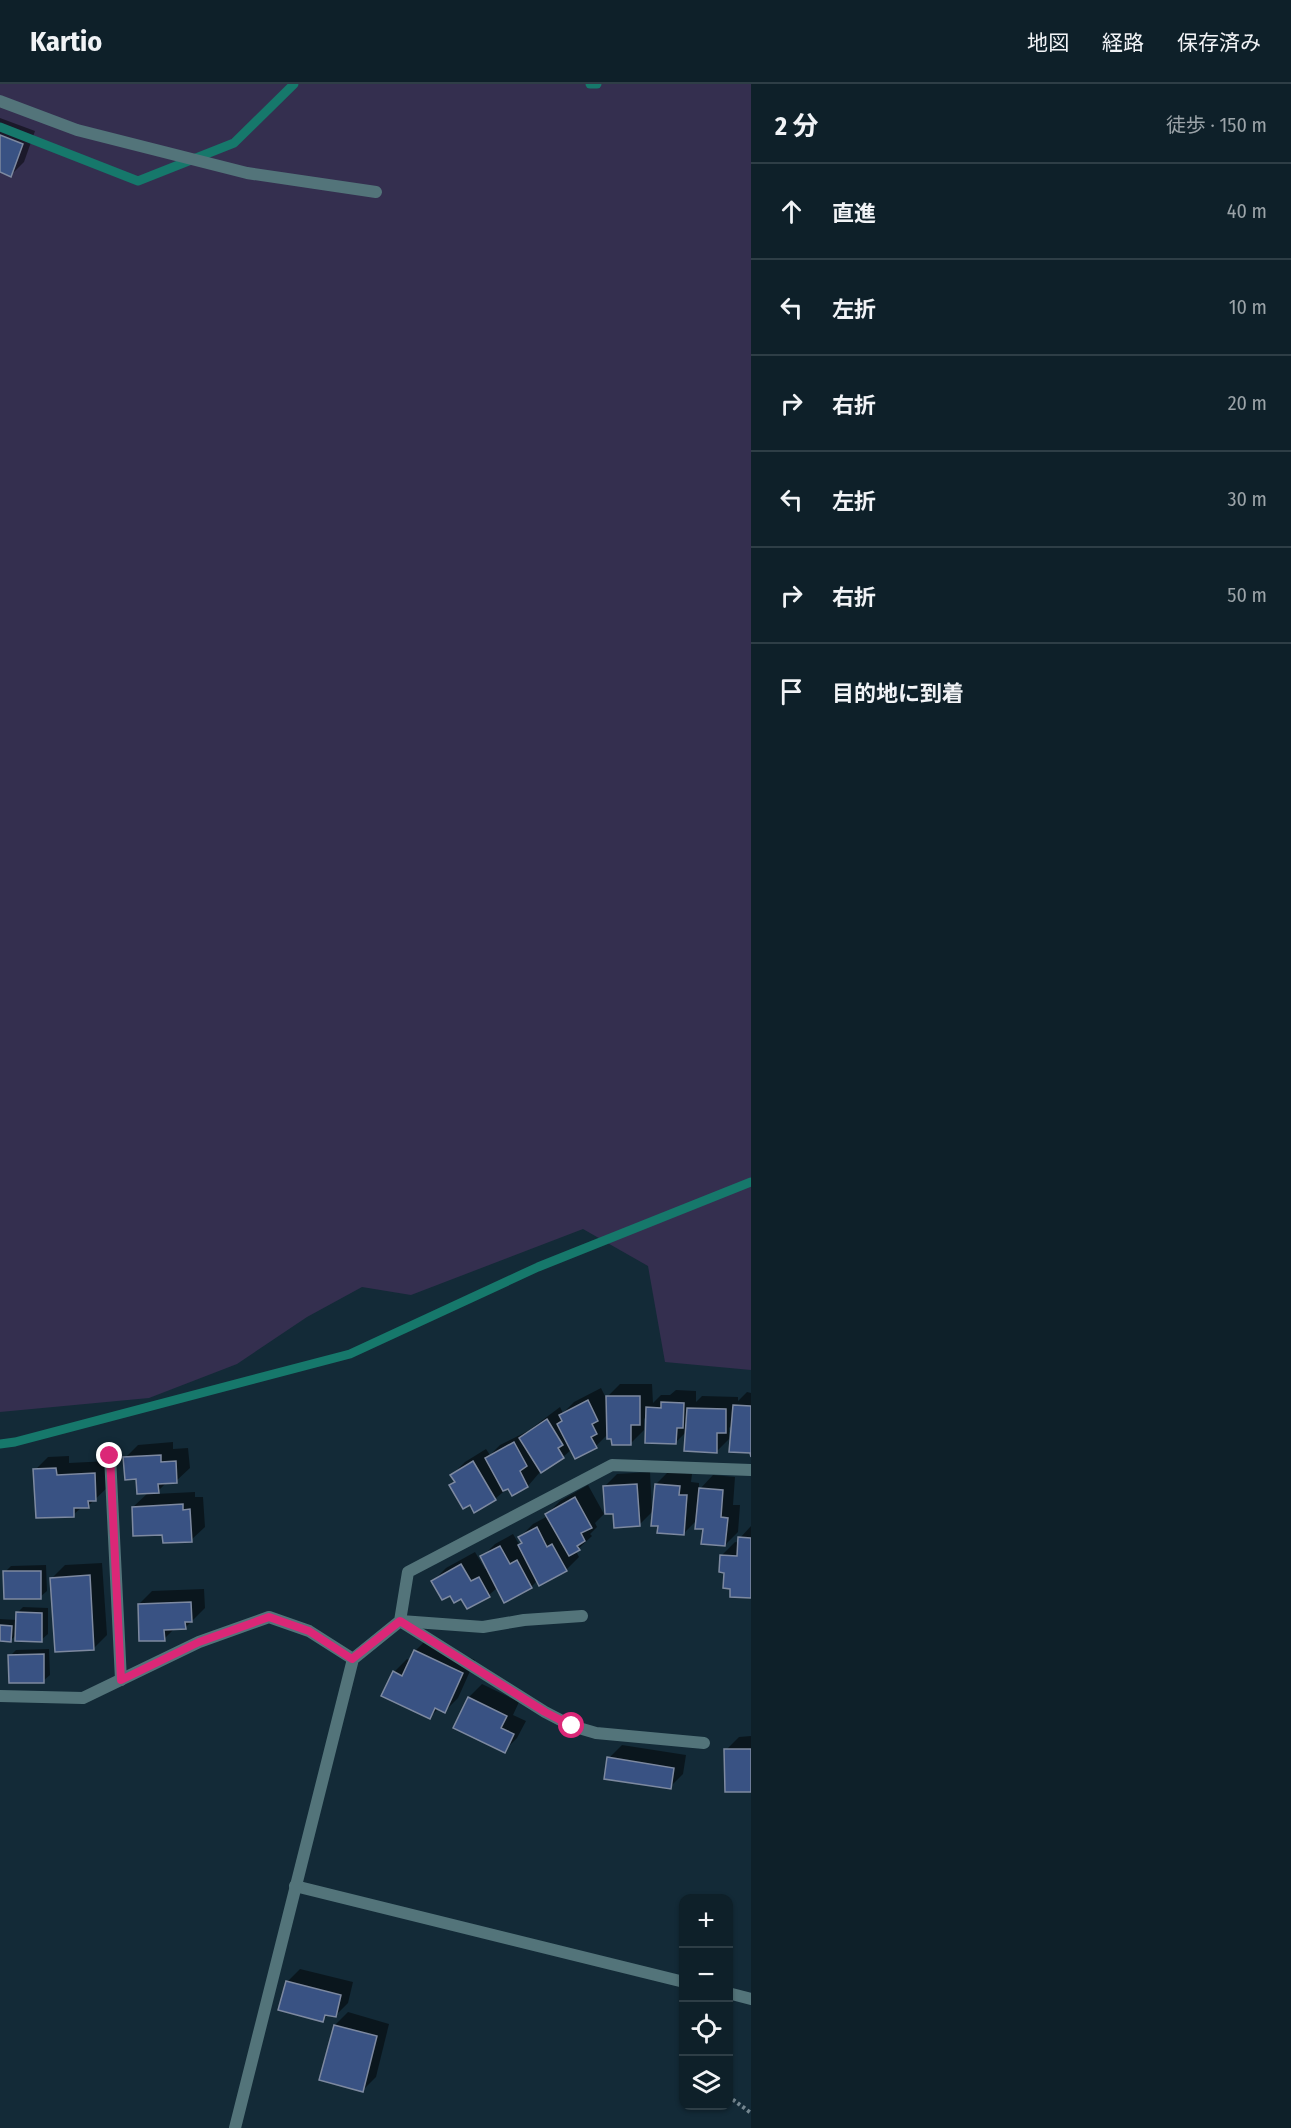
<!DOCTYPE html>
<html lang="ja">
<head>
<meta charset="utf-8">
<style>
  :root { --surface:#0e2029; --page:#1c2d35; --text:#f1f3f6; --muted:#9ba3a8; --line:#2e3e46 }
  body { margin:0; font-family:"Fira Sans Condensed","Noto Sans JP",sans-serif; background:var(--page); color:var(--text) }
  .controls { position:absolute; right:18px; bottom:18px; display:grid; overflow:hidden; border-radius:12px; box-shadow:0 2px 4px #0004 }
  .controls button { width:54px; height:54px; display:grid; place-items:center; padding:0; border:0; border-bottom:2px solid var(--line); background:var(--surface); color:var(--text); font:30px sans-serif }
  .stop { position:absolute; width:18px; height:18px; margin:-14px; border:4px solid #db2777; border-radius:50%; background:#fff }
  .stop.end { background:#db2777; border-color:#fff; box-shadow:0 2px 6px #0008 }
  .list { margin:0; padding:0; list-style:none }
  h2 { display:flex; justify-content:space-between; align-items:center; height:78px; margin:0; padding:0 24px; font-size:26px }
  h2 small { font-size:20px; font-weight:400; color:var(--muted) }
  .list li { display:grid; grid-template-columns:39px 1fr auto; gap:18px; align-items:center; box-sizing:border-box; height:96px; padding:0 24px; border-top:2px solid var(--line) }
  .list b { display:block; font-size:22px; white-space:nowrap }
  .list em { font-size:20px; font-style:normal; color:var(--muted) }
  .icon { flex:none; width:33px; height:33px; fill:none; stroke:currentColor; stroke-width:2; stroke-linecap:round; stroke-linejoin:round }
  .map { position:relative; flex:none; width:751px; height:2044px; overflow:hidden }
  header { display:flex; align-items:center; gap:36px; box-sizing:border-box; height:84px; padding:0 30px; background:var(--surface); border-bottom:2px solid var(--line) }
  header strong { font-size:28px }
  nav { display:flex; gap:33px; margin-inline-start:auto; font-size:21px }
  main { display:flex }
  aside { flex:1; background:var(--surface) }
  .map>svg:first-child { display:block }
  .green { fill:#342f4f }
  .shadow { fill:#0007 }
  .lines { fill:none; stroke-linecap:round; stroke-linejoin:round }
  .stream { stroke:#16786b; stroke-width:9 }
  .building { fill:#395283; stroke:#7d89a0; stroke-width:1.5 }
  .path { stroke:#758791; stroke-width:4; stroke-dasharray:3 3; stroke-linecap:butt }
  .lane { stroke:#53747a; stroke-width:12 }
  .street { stroke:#53747a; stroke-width:12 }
  .route { stroke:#db2777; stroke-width:8 }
</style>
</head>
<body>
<header>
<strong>Kartio</strong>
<nav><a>地図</a><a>経路</a><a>保存済み</a></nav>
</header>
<main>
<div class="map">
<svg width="751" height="2044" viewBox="0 0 751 2044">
  <rect width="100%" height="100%" fill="#132a37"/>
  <path class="green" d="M0 0H751V1286L665 1278 648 1182 583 1145 411 1211 362 1203 307 1233 237 1280 149 1314 0 1328Z"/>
  <g class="shadow">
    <path d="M0 34 35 47 24 78 11 91 0 87Z"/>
    <path d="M620 1300H652L653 1319 661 1311H670L676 1306 696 1307V1318L702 1312 738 1313V1317L747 1308 751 1309V1368L733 1340 729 1344V1355L716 1368 687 1347 675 1359 648 1331 644 1335V1346L631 1359 613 1354 608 1350 596 1362 572 1365 563 1373 540 1388 528 1402 512 1410 509 1403 495 1415 470 1418 451 1402 456 1397 452 1391 465 1378 486 1365 490 1371 500 1361 528 1347 560 1323 563 1329 574 1318 601 1304 606 1314Z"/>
    <path d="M173 1358V1365L188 1364 190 1384 176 1397 167 1398 155 1410 195 1408V1413H203L205 1443 191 1456 164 1450 133 1423 149 1408 125 1374 138 1361Z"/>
    <path d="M69 1372V1379L108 1377 109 1402 88 1422 82 1423 73 1431 35 1386 48 1373Z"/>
    <path d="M669 1387 692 1390 691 1398 699 1399V1406L713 1391 735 1393 733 1421H740L738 1448 725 1461 704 1444 698 1435 683 1450 659 1441 654 1426 639 1441 615 1428 604 1403 617 1390 650 1388 652 1426H654L656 1400Z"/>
    <path d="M588 1401 604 1430 595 1439 597 1443 590 1450 592 1452 576 1467 579 1473 566 1486 538 1496 531 1503H498L489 1511 462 1513 451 1510 433 1497 446 1484 475 1468 485 1485 488 1484 482 1473 495 1460 513 1450 520 1462 523 1459 520 1453 533 1440 548 1432 547 1430 560 1417Z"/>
    <path d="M751 1442V1513L732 1504 722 1471 735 1458 740 1459V1454Z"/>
    <path d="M102 1479 107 1551 94 1564 52 1494 65 1481Z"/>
    <path d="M46 1481 47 1507 40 1513 5 1488 11 1482Z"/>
    <path d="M204 1505 205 1524 185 1544H175L164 1555 139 1520 152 1507Z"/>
    <path d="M23 1523 48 1524V1550L41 1556 17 1550 11 1556H0V1535L17 1536V1529Z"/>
    <path d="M428 1554 475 1576 458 1614 445 1627 439 1624 430 1633 394 1588 407 1575 411 1577 415 1567Z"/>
    <path d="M49 1565 50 1591 43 1597 10 1572 16 1566Z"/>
    <path d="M482 1600 519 1618 513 1631 526 1637 517 1654 504 1667 455 1644 469 1613Z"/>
    <path d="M751 1652V1706L726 1666 739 1653Z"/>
    <path d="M622 1661 686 1671 683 1690 670 1703 609 1674Z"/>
    <path d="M300 1885 353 1898 348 1919 335 1932 329 1930 323 1936 287 1898Z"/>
    <path d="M348 1928 389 1940 376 1993 363 2006 335 1941Z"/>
  </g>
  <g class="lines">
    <g class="stream">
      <path d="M590 0H597"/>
      <path d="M0 43 138 97 234 59 294 0"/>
      <path d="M0 1360 15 1358 350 1270 538 1183 751 1098"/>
    </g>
  </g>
  <g class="building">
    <path d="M0 51 23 60 11 93 0 88Z"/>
    <path d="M606 1312H640V1341H631V1361H612L611 1355H607Z"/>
    <path d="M588 1316 598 1337 592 1340 597 1350 591 1353 597 1364 575 1375 557 1340 562 1337 559 1331Z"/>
    <path d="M661 1318 684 1319 683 1344H677L676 1360 645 1359 646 1323 661 1324Z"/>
    <path d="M733 1321 751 1322V1373L750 1369 729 1368Z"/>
    <path d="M687 1324 726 1325V1349H717V1369L684 1367Z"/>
    <path d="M547 1335 563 1361 558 1364 564 1374 541 1389 519 1354Z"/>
    <path d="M514 1358 527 1382 520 1387 528 1403 512 1412 508 1405 503 1407 485 1374Z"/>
    <path d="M161 1371V1378L176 1377 177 1399 158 1400 159 1409 137 1410 136 1395 125 1396 123 1373Z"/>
    <path d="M473 1377 496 1416 474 1429 470 1421 463 1425 449 1401 455 1398 450 1391Z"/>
    <path d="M56 1384 57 1391 95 1389 96 1417H88L89 1424H74V1433L36 1434 33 1385Z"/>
    <path d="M637 1400 640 1442 614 1444 613 1430H605L603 1402Z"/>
    <path d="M655 1400 680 1402 679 1411H687L684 1451 657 1449 658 1442H651Z"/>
    <path d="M699 1404 723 1406 721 1433 728 1434 725 1462 701 1460 703 1445H695Z"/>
    <path d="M575 1413 592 1444 581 1449 585 1457 577 1462 580 1466 569 1472 545 1430Z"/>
    <path d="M183 1420V1426L190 1425 192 1458 163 1459 162 1451 133 1452 132 1423Z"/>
    <path d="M537 1443 547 1463 552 1460 567 1487 539 1502 518 1461 522 1459 518 1453Z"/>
    <path d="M738 1453 751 1454V1514L730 1513V1505L723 1504 724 1489 719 1488 720 1471 737 1472Z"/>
    <path d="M500 1462 510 1480 517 1476 532 1504 504 1519 480 1472Z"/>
    <path d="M461 1480 471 1497 479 1493 490 1513 467 1525 461 1515 454 1519 450 1512 442 1516 431 1497Z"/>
    <path d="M3 1487H41V1515H4Z"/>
    <path d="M90 1491 94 1566 55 1568 50 1494Z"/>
    <path d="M191 1518 192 1538H185L186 1545 164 1546 165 1557H139L138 1520Z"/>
    <path d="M16 1528 42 1529V1558L15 1557Z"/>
    <path d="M0 1541 12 1542 11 1558 0 1557Z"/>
    <path d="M414 1566 463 1589 445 1629 435 1624 430 1635 381 1612 393 1587 402 1592Z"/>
    <path d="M44 1570V1599H9L8 1571Z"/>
    <path d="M468 1613 507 1632 501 1644 514 1650 505 1669 453 1644Z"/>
    <path d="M724 1665H751V1708H725Z"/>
    <path d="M607 1673 674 1684 671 1705 604 1695Z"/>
    <path d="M286 1897 341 1911 336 1933 325 1931 323 1938 278 1926Z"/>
    <path d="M334 1941 377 1952 363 2008 319 1996Z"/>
  </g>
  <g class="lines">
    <path class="path" d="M728 2012 751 2029"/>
    <g class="lane">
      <path d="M110 1372 121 1596"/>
      <path d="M400 1537 545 1628 572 1642 596 1649 704 1659"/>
      <path d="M401 1537 483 1543 524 1536 582 1532"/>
      <path d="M295 1802 684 1898"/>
      <path d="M728 1909 751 1915"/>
    </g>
    <g class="street">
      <path d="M0 17 77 46 247 89 376 108"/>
      <path d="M0 1612 83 1614 199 1558 269 1533 309 1547 353 1575"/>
      <path d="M235 2044 353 1575 400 1537 408 1488 612 1381 751 1386"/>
    </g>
  </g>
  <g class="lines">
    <path class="route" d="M110 1372 121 1596 199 1558 269 1533 309 1547 352 1575 400 1537 545 1628 572 1642"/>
  </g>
</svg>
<div class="controls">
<button>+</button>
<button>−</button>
<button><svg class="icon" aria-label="locate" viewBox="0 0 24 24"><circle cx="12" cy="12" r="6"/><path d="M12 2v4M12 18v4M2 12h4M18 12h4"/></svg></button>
<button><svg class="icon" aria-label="layers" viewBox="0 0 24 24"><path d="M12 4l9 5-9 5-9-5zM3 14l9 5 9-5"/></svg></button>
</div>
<div class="stop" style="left:572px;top:1642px"></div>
<div class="stop end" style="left:110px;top:1372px"></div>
</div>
<aside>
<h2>2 分<small>徒歩 · 150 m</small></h2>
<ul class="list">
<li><svg class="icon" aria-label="ahead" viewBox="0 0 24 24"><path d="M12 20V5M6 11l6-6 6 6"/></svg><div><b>直進</b></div><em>40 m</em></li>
<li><svg class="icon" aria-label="left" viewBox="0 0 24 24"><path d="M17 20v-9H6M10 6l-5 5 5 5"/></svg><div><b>左折</b></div><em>10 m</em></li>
<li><svg class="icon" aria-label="right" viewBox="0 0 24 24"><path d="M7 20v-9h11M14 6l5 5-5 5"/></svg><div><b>右折</b></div><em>20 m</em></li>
<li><svg class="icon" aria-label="left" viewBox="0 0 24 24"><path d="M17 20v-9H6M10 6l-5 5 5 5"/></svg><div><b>左折</b></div><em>30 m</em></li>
<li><svg class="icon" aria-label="right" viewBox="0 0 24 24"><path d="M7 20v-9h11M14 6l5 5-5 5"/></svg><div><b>右折</b></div><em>50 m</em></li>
<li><svg class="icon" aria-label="arrive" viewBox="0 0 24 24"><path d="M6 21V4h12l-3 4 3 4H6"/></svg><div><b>目的地に到着</b></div></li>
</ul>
</aside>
</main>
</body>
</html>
